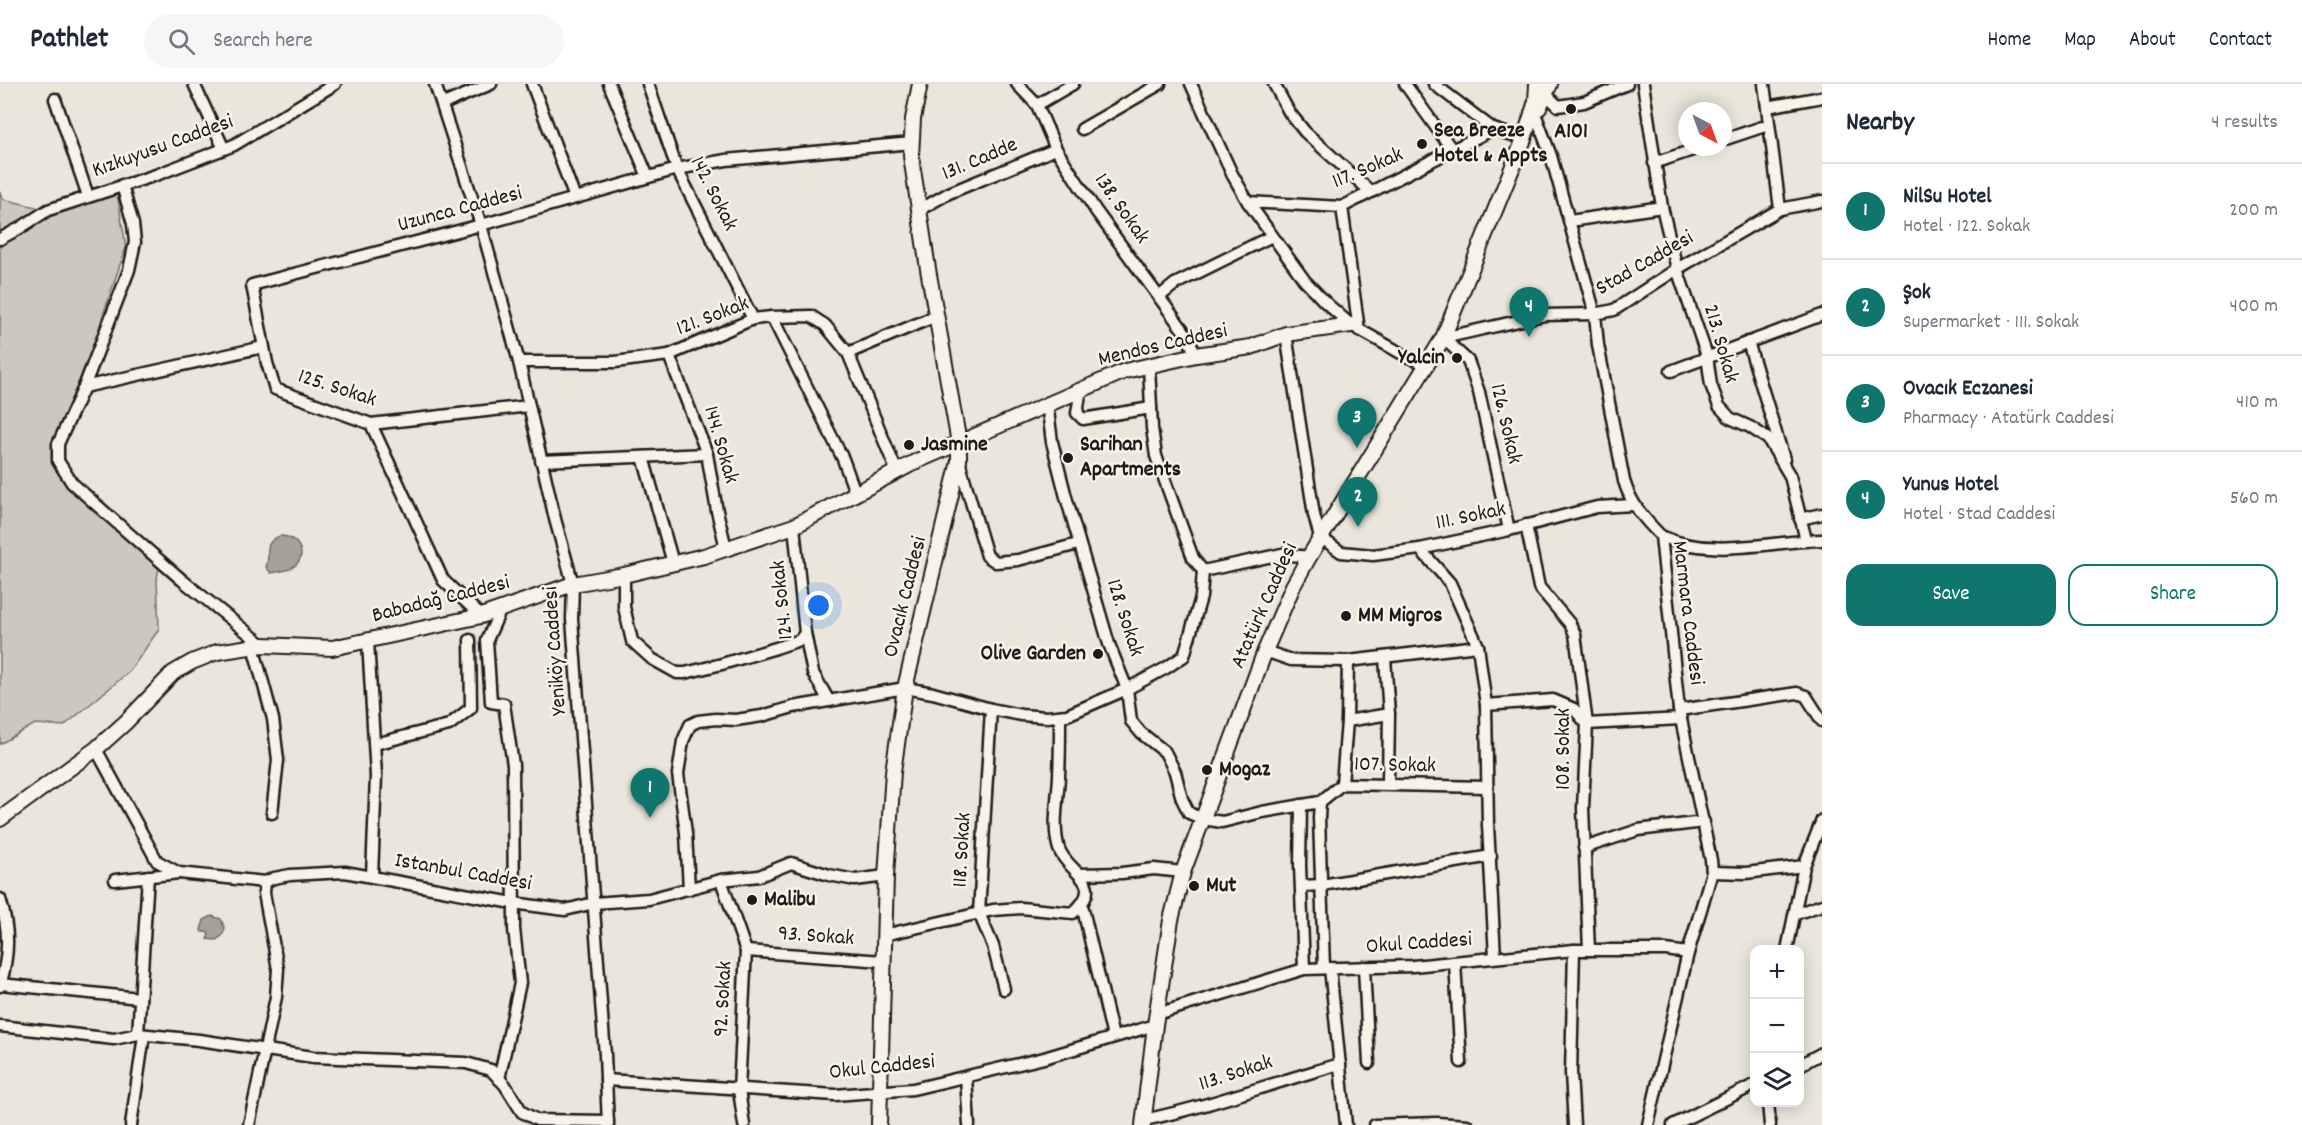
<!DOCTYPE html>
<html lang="en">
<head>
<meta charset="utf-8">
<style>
  :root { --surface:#fff; --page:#f6f6f7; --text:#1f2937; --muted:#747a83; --line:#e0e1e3; --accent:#0f766e }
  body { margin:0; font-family:Dekko,sans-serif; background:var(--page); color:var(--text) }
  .controls { position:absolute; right:18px; bottom:18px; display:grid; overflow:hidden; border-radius:12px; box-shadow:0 3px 15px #0003 }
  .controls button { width:54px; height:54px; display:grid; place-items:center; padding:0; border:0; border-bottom:2px solid var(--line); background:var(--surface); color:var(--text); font:30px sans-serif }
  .compass { position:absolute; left:1678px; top:18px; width:54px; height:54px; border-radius:50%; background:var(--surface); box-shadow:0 3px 15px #0003; rotate:139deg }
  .you { position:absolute; left:819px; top:522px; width:21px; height:21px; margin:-15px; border:4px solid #fff; border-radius:50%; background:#1a73e8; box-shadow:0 0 0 9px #1a73e833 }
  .badge { display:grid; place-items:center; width:39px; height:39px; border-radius:50%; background:var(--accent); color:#fff; font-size:20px; font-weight:700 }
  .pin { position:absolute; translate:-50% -50px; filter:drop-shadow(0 2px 3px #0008) }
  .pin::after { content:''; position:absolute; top:32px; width:21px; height:18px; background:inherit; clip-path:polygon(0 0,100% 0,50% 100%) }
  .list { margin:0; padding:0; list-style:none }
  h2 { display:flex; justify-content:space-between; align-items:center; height:78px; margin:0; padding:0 24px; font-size:26px }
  h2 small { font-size:20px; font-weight:400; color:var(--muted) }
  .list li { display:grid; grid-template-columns:39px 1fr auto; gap:18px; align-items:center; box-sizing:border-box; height:96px; padding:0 24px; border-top:2px solid var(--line) }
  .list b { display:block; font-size:22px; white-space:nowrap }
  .list p { margin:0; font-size:20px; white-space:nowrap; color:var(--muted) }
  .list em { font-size:20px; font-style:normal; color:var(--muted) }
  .actions { display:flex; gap:12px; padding:18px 24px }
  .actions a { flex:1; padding:14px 0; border:2px solid var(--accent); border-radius:18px; text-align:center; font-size:21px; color:var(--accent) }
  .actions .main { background:var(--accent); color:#fff }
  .icon { flex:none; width:33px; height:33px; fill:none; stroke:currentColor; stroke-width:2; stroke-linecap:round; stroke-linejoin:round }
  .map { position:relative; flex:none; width:1822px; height:1041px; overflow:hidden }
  header { display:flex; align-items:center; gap:36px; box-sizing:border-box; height:84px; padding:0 30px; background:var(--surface); border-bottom:2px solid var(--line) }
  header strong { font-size:28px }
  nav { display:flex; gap:33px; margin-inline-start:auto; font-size:21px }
  .search { width:420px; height:54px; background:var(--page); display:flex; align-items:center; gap:15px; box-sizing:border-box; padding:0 21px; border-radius:33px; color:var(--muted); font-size:22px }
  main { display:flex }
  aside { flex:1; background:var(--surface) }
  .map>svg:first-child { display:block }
  .green { fill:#ccc8c0; stroke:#74726e; stroke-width:1.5 }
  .water { fill:#a3a19a; stroke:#6d6c68; stroke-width:1.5 }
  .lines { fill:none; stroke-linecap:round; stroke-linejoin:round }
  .minor-casing { stroke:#1c1c1c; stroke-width:15 }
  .major-casing { stroke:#1c1c1c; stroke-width:18 }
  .minor { stroke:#f7f3e8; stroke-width:10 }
  .major { stroke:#f7f3e8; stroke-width:14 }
  .poi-dot { fill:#1c1c1c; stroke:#f7f3e8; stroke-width:2 }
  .labels { text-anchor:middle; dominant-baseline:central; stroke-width:5; stroke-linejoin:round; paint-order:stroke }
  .poi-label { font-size:22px; font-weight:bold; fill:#1c1c1c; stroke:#f7f3e8; text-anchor:start }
  .street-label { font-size:22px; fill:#1c1c1c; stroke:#f7f3e8 }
</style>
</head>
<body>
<header>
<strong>Pathlet</strong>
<div class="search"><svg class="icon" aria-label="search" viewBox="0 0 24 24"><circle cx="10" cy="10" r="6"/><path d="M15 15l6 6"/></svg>Search here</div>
<nav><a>Home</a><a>Map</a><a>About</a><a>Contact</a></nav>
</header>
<main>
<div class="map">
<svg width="1822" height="1041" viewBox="0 0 1822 1041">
  <rect width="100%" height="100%" fill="#eae6dc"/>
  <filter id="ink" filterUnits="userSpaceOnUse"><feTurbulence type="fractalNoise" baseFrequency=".0167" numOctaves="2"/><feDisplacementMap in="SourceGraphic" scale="12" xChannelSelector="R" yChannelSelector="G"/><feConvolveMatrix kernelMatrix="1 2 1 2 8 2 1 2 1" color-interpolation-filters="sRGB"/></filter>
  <g filter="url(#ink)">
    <path class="green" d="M0 108 3 115 56 128 117 110 126 163 101 237 84 303 58 360 65 389 160 477 157 495 159 545 130 587 64 642 35 640 0 660Z"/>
    <g class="water">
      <path d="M280 452C297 451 310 472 293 483 289 487 276 488 271 489L266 483C272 470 260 460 280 452Z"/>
      <path d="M212 832 221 835 225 845 222 852 216 856 207 855 209 851 207 848H202L201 846 204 836Z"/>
    </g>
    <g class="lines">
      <defs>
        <g id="minor">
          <path d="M194 0 224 65"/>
          <path d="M435 0 481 141 519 278 555 435 573 500 572 535 605 971 608 1041"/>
          <path d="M532 0 575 114"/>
          <path d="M609 0 648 93"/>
          <path d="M648 0 677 85 753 235"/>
          <path d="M1017 0 1037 21 1056 65 1096 127 1186 250 1196 271"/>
          <path d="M1191 0 1232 90 1248 118 1305 197 1325 218 1351 241 1406 272 1428 281"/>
          <path d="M1274 0 1289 28 1305 48 1371 108"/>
          <path d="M1405 0 1453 67"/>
          <path d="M1434 0 1493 45 1524 55"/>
          <path d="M1643 0 1662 123 1677 185 1707 272 1711 301 1719 322 1730 334 1750 343 1768 355 1790 392 1806 456"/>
          <path d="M1764 0 1780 125"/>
          <path d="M1546 10 1558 22 1584 18 1627 0"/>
          <path d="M55 15 88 112"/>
          <path d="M443 20 491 0"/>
          <path d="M1037 21 1073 0"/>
          <path d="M1767 23 1822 13"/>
          <path d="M1536 32 1551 72 1595 230 1598 261 1624 397C1631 420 1644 435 1661 452L1679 626 1711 776 1712 788 1688 869 1648 1041"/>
          <path d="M1082 45 1160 0"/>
          <path d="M1723 56 1768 41"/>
          <path d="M1654 79 1702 63"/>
          <path d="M122 101 133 140 135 158 129 186 84 303 58 360V377L72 399 126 447 182 496 263 561"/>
          <path d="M1248 118 1342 123 1493 45"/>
          <path d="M1342 123 1359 246"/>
          <path d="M919 126 949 109 1056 65"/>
          <path d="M1570 137 1662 123"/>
          <path d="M0 155 20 144 48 126 156 91 234 61 335 0"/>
          <path d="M1159 213 1175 200 1272 152"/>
          <path d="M772 233 843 375 856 411"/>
          <path d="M1286 250 1314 431 1320 453 1341 468 1373 471 1420 465 1509 446 1597 423 1634 421"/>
          <path d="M1443 254 1544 231 1595 230 1614 226 1677 185 1780 125 1822 117"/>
          <path d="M1443 254 1468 277 1479 308 1509 446"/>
          <path d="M1748 258 1784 375"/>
          <path d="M848 269 897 388"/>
          <path d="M669 271 707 370 717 427 726 464"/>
          <path d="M519 278H615L669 271 753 235 772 233 811 232 825 241 848 269 936 232"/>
          <path d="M1149 282 1152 344 1156 372 1193 474 1203 487"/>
          <path d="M1671 287 1822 231"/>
          <path d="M84 303 263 263"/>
          <path d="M1081 305 1077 329 1083 335 1151 324"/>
          <path d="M1047 319 1052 358 1066 413 1109 560 1127 605 1131 637 1141 649 1165 668 1175 688 1182 715 1189 729 1203 735 1222 738 1262 728 1320 718 1342 700 1487 703"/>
          <path d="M529 322 371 340 275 305 267 279 252 201 481 141 677 85 726 76 912 59"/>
          <path d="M371 340 443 496 481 532"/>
          <path d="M643 373 673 479"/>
          <path d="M541 377 707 370"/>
          <path d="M959 377 987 472 996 478 1018 476 1078 460"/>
          <path d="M1800 435 1822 430"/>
          <path d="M1526 441 1539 503 1570 540 1575 550 1587 640 1583 724 1589 866"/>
          <path d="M794 442 805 549 813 589 829 617"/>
          <path d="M1661 452C1712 475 1769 457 1822 456"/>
          <path d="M1420 465 1450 499 1478 562 1486 621 1488 741 1495 873"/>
          <path d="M624 491V523L632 557 652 575 677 589H685L722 580 776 564 800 556 805 549"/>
          <path d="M368 557 376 692 372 792"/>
          <path d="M253 562 273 635 278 676 272 729"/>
          <path d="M1265 567 1291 576 1348 577 1478 562"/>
          <path d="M1385 574 1389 630 1388 700"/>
          <path d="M1486 621 1553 616 1574 625 1587 640 1681 635"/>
          <path d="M991 625 979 829 993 862 1004 905"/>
          <path d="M1679 626 1797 609 1806 612 1822 637"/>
          <path d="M1347 637 1389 630"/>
          <path d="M375 660 449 641 471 624 470 556"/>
          <path d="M96 665 157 777 179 789 265 798 274 794 290 791 345 788 513 819 565 826 594 819 649 815 721 796 759 792 791 779 829 791 855 796 886 792"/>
          <path d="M1342 700 1347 637 1348 577"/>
          <path d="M1320 718 1319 734 1324 884"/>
          <path d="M1301 721 1300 781 1304 885"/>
          <path d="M1584 764 1638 746 1704 738"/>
          <path d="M1712 788 1746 789 1804 782"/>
          <path d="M1079 790 1122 789 1154 785 1183 788"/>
          <path d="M115 796 179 789"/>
          <path d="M721 796 746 867 739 1006 744 1041"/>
          <path d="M1302 802 1322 801 1491 772"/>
          <path d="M689 805 686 749 678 690 683 657 690 641 698 637 716 635 736 636 762 632 793 623 905 604 933 609 991 625 1021 631 1047 633 1067 631 1127 605 1166 584 1184 572 1201 513 1203 487 1282 470 1309 473"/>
          <path d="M0 815C10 846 9 871 0 902"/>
          <path d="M1082 821 1113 953"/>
          <path d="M1795 830 1822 821"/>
          <path d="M884 851 993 826 1021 824 1073 829C1108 797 1068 790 1059 765 1052 743 1058 715 1059 692 1060 672 1060 652 1060 632"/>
          <path d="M1574 866 1571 989 1574 1041"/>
          <path d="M1787 866 1804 782 1822 736"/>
          <path d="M746 867 883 877"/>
          <path d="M1455 879 1461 978"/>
          <path d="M1364 883 1369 979"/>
          <path d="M1330 884 1346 1041"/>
          <path d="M0 900 140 914"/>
          <path d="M1157 930 1304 885 1413 882 1574 866H1666L1688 869"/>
          <path d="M0 942 114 955 138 950 199 956 313 973 466 979 491 986 505 1001 522 1028 537 1036 608 1037"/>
          <path d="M138 950 148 792"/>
          <path d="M1800 981 1822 969"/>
          <path d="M966 993 969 1041"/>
          <path d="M499 995 520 899 514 845 513 681 504 620 491 618 487 556 501 525"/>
          <path d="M606 996 835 1011 913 1005 1044 974 1155 941"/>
          <path d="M1768 1018 1770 1041"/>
          <path d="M1144 1036C1211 1022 1275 998 1340 980"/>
          <path d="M131 1041 144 951"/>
          <path d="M249 1041 276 913 278 885 264 809 265 798"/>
          <path d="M1375 1041 1437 1039 1467 1041"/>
          <path d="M1673 1041 1754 1001"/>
        </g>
        <g id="major">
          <path d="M1539 24 1550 0"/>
          <path d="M0 735 96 665 126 638 173 589 192 578 217 568 263 561 332 564 481 532 573 500 624 491 704 472 794 442 917 377 1125 287 1196 271 1251 263 1286 250 1351 241"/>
          <path d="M879 1041 886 792 893 688 905 604 959 377V359L928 185 911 72 913 35 920 0"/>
          <path d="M1143 1041 1155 941 1171 836 1183 788 1265 567 1293 502 1309 473 1443 254 1524 55 1536 17 1537 0"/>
        </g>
      </defs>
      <use href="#minor" class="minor-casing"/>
      <use href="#major" class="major-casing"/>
      <use href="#minor" class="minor"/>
      <use href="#major" class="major"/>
    </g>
  </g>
  <g class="poi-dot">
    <circle cx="1571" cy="25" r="6"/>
    <circle cx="1422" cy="60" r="6"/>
    <circle cx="1457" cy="274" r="6"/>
    <circle cx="909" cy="361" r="6"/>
    <circle cx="1068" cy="374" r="6"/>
    <circle cx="1346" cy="532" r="6"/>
    <circle cx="1098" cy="570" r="6"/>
    <circle cx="1207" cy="686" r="6"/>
    <circle cx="1194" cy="802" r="6"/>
    <circle cx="752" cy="816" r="6"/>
  </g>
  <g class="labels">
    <g class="poi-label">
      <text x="1434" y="47">Sea Breeze<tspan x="1434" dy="25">Hotel &amp; Appts</tspan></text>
      <text x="1571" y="48" text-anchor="middle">A101</text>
      <text x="1445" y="274" text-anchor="end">Yalcin</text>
      <text x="921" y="361">Jasmine</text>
      <text x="1080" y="361">Sarihan<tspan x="1080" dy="25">Apartments</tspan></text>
      <text x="1358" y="532">MM Migros</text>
      <text x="1086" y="570" text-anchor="end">Olive Garden</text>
      <text x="1219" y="686">Mogaz</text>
      <text x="1206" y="802">Mut</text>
      <text x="764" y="816">Malibu</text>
    </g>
    <g class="street-label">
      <text transform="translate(163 63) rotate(-20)">Kızkuyusu Caddesi</text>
      <text transform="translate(980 76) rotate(-23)">131. Cadde</text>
      <text transform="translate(1368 85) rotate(-23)">117. Sokak</text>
      <text transform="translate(713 110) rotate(63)">142. Sokak</text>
      <text transform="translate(1121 125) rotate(55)">138. Sokak</text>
      <text transform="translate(460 126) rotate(-15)">Uzunca Caddesi</text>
      <text transform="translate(1645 180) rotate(-30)">Stad Caddesi</text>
      <text transform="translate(713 233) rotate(-21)">121. Sokak</text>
      <text transform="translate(1720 260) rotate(74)">213. Sokak</text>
      <text transform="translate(1163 262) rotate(-13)">Mendos Caddesi</text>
      <text transform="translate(337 305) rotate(18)">125. Sokak</text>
      <text transform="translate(1505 340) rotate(77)">126. Sokak</text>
      <text transform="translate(720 361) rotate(74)">144. Sokak</text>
      <text transform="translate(1471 433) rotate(-12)">111. Sokak</text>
      <text transform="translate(906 513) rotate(-76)">Ovacık Caddesi</text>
      <text transform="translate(441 516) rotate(-14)">Babadağ Caddesi</text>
      <text transform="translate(783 516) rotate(-96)">124. Sokak</text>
      <text transform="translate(1265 522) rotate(-66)">Atatürk Caddesi</text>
      <text transform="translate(1687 529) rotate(83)">Marmara Caddesi</text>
      <text transform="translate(1124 534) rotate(72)">128. Sokak</text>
      <text transform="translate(556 567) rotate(-94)">Yeniköy Caddesi</text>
      <text transform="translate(1564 665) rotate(-90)">108. Sokak</text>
      <text transform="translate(1395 682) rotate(1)">107. Sokak</text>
      <text transform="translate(963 766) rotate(-87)">118. Sokak</text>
      <text transform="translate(463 789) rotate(10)">Istanbul Caddesi</text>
      <text transform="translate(816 853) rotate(4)">93. Sokak</text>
      <text transform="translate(1419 860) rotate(-4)">Okul Caddesi</text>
      <text transform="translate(724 915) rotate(-87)">92. Sokak</text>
      <text transform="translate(882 984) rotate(-6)">Okul Caddesi</text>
      <text transform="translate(1236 990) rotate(-18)">113. Sokak</text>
    </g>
  </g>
</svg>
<div class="controls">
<button>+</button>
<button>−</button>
<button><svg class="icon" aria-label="layers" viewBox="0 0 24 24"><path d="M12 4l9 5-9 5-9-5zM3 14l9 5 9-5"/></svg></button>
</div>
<svg class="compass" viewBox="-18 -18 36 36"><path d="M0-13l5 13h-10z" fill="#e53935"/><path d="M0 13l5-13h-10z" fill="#747a83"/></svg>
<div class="you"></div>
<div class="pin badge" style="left:650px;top:734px">1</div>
<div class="pin badge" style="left:1358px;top:443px">2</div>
<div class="pin badge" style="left:1357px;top:364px">3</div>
<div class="pin badge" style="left:1529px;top:253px">4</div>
</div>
<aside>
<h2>Nearby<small>4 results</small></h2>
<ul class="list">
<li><span class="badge">1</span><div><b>NilSu Hotel</b><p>Hotel · 122. Sokak</p></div><em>200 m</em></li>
<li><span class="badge">2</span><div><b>Şok</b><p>Supermarket · 111. Sokak</p></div><em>400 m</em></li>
<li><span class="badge">3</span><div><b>Ovacık Eczanesi</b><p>Pharmacy · Atatürk Caddesi</p></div><em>410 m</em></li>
<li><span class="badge">4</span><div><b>Yunus Hotel</b><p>Hotel · Stad Caddesi</p></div><em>560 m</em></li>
</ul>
<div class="actions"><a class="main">Save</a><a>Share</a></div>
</aside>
</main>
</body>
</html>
